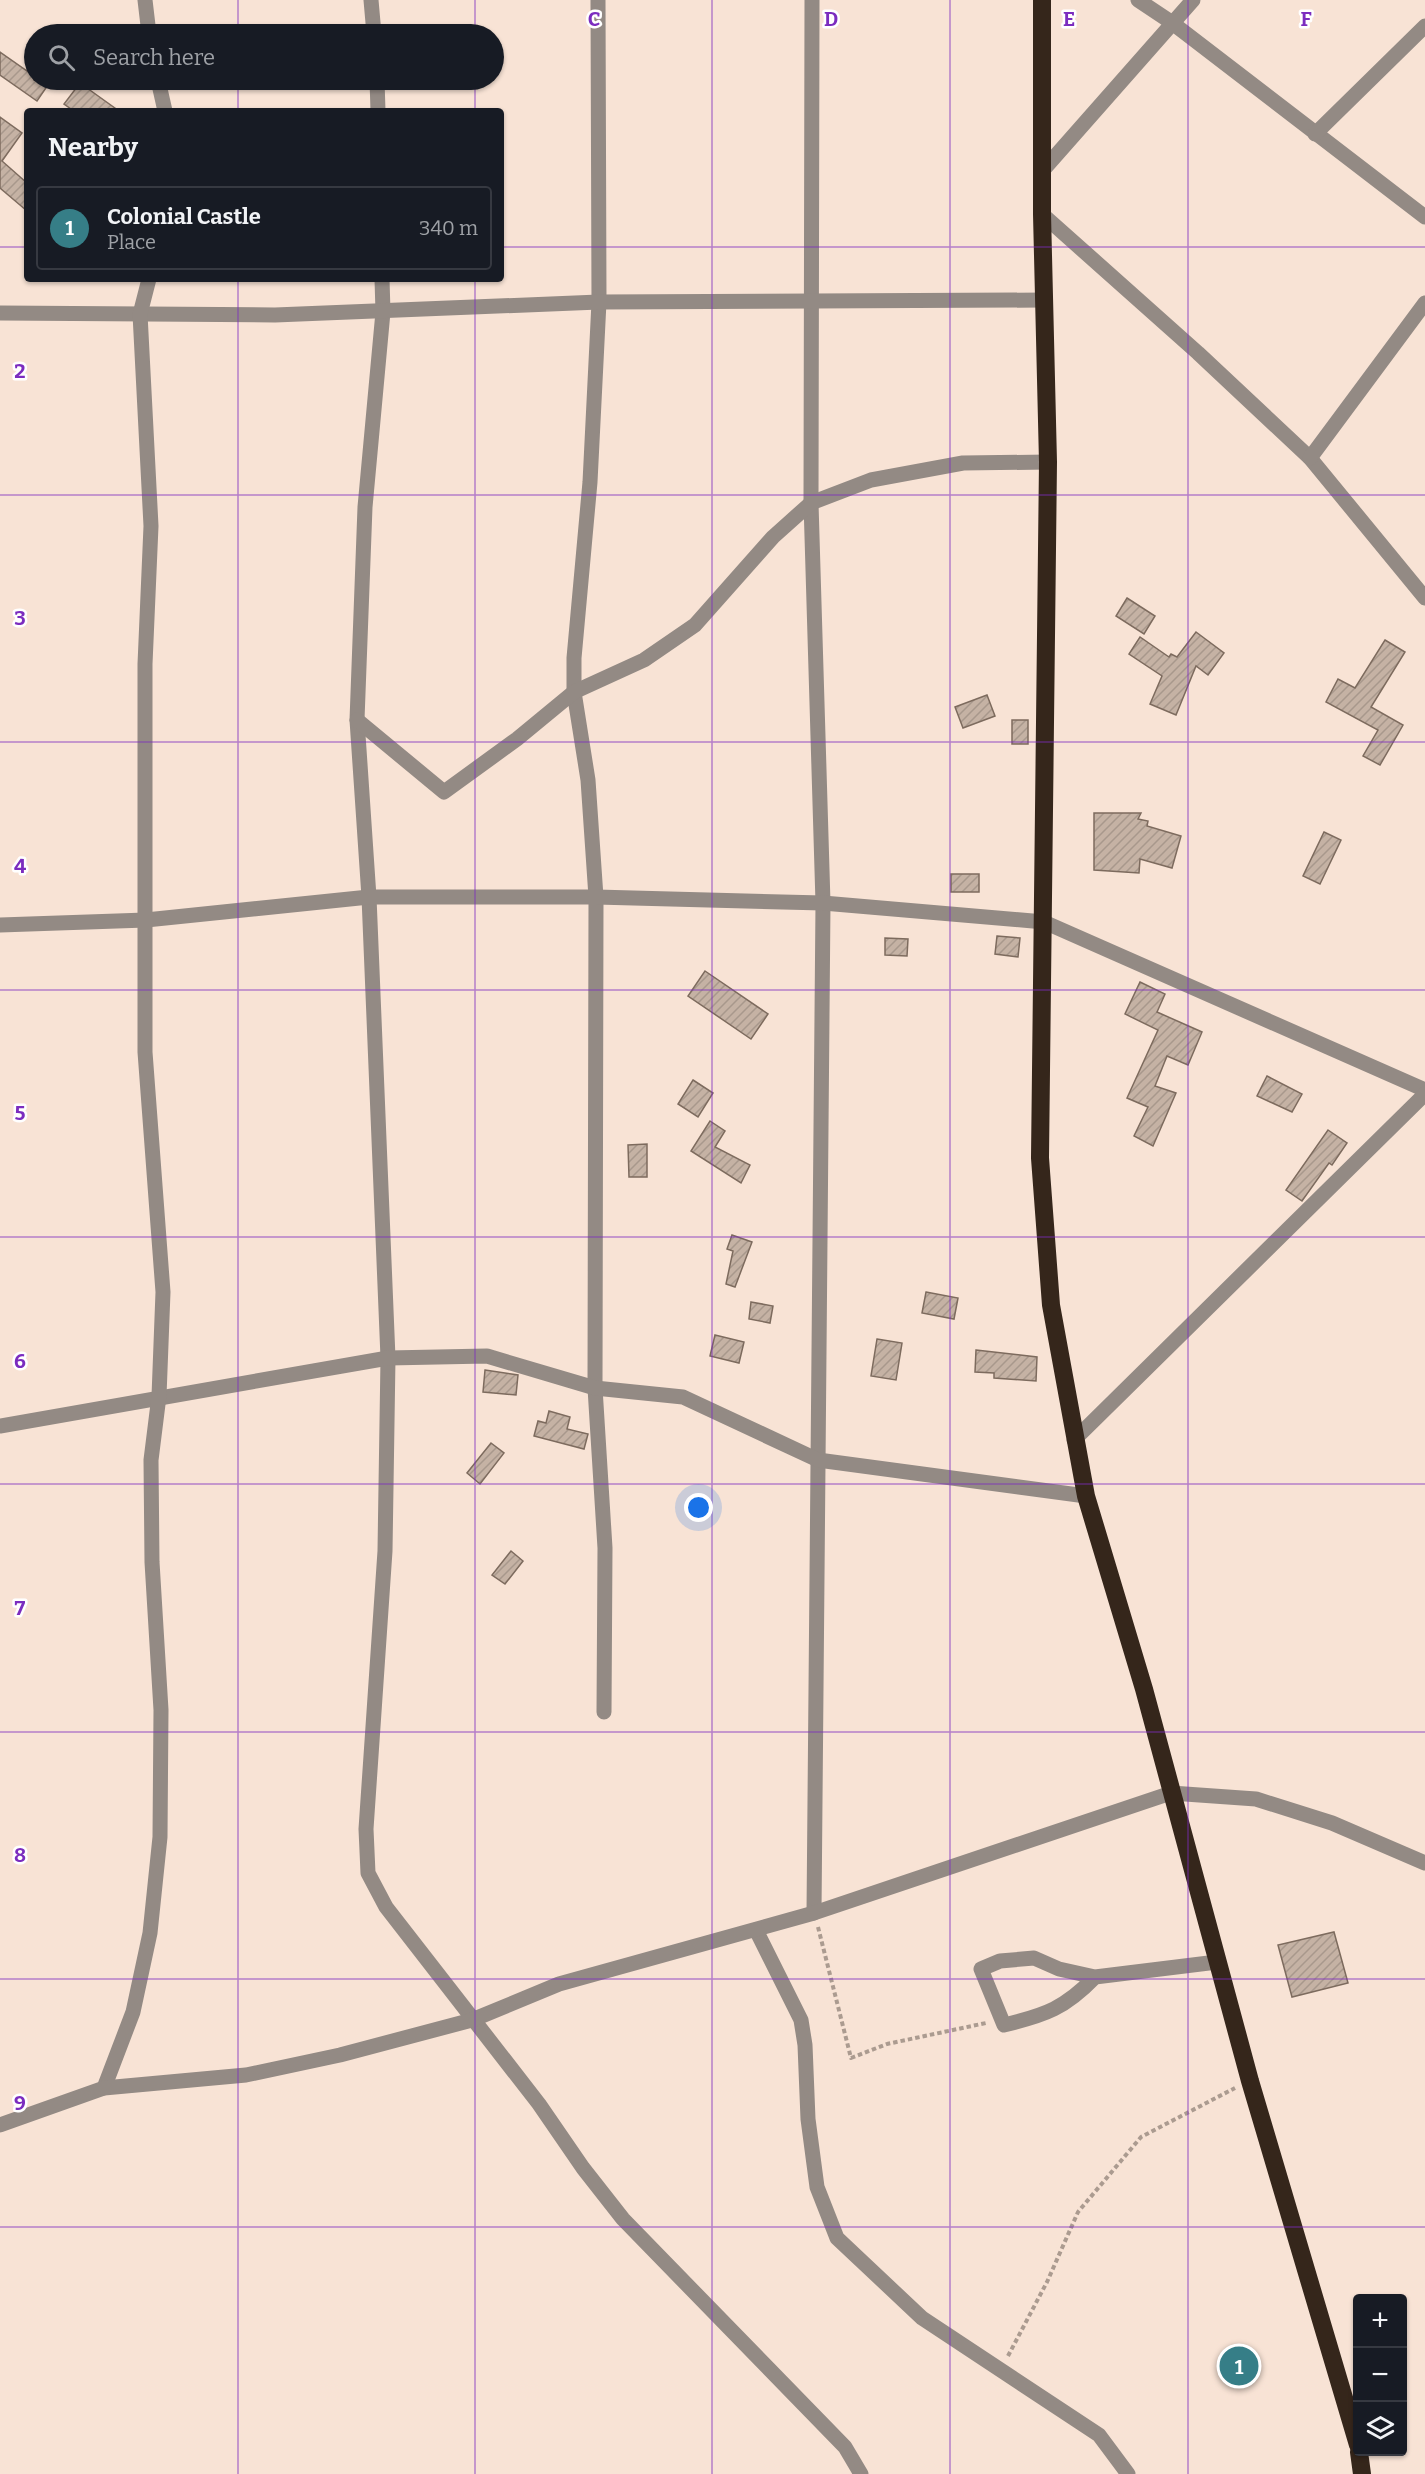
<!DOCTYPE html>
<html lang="en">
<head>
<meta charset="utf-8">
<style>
  :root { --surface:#171b24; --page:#20242c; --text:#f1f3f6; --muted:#9ea1a6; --line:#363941; --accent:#367e87 }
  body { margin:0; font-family:Bitter,serif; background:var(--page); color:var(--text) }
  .controls { position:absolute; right:18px; bottom:18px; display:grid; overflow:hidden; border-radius:6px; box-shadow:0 2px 4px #0004 }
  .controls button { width:54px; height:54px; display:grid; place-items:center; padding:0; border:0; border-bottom:2px solid var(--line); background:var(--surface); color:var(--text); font:30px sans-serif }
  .you { position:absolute; left:699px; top:1508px; width:21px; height:21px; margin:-15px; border:4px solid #fff; border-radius:50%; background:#1a73e8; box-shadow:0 0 0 9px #1a73e833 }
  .badge { display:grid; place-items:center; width:39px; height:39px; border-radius:50%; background:var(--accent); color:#fff; font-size:20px; font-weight:700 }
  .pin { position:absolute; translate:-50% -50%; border:3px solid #fff; box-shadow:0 2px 6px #0006 }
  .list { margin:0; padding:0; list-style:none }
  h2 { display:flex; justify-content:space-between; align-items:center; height:78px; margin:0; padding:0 24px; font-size:26px }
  h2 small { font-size:20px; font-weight:400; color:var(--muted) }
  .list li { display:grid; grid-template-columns:39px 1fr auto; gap:18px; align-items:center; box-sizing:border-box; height:84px; margin:0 12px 12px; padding:0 12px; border:2px solid var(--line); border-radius:6px }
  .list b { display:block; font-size:22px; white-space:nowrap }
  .list p { margin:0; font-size:20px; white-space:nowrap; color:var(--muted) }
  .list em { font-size:20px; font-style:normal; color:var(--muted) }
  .icon { flex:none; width:33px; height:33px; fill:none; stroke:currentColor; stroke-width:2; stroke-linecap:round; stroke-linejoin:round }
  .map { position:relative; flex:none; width:1425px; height:2474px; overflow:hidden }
  .search { position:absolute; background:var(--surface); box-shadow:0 2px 4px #0004; left:24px; top:24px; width:480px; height:66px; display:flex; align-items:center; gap:15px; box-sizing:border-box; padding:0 21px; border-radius:33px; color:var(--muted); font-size:22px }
  .panel { position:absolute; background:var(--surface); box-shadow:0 2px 4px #0004; left:24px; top:108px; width:480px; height:174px; border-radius:6px }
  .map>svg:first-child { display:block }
  .building { fill:url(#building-hatch); stroke:#7d6b5e; stroke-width:1.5 }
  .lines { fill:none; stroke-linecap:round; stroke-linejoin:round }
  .path { stroke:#ab9b90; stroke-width:4; stroke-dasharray:4.5 3; stroke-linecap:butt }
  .minor { stroke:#938a84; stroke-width:15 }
  .highway { stroke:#35261b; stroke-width:18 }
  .grid { fill:none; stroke:#7b2cbf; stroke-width:1.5; stroke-opacity:0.55 }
  .grid-label { font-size:20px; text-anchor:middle; font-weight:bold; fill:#7b2cbf; stroke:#fff; stroke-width:5; stroke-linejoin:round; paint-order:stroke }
</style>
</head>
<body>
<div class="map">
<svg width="1425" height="2474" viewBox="0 0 1425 2474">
  <defs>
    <pattern id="building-hatch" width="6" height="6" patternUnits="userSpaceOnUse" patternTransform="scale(1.5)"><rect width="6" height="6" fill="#c5b2a4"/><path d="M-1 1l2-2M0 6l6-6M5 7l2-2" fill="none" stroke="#a8988c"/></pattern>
  </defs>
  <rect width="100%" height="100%" fill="#f8e3d5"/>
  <g class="building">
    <path d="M0 52 34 76V80L48 85 37 101 0 75Z"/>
    <path d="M80 83 119 111H74L64 104Z"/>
    <path d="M0 117 22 133 2 161 27 183V211L0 188Z"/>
    <path d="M1127 598 1155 616 1144 634 1116 616Z"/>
    <path d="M1196 632 1224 653 1208 675 1196 666 1176 715 1150 704 1162 676 1129 654 1140 637 1169 657 1171 654 1177 657Z"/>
    <path d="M1385 640 1405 652 1371 707 1403 725 1380 765 1363 756 1378 730 1326 702 1338 679 1355 688Z"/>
    <path d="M987 695 995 716 963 728 955 707Z"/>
    <rect x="1012" y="720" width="16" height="24"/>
    <path d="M1094 813H1141L1138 819 1148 821 1147 826 1181 836 1172 868 1140 859 1139 873 1094 870Z"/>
    <path d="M1324 832 1341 840 1320 884 1303 876Z"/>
    <rect x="951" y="874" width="28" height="18"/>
    <path d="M997 936 1020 938 1018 957 995 954Z"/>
    <path d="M885 938 908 939 907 956 885 955Z"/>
    <path d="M705 971 768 1014 751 1039 688 996Z"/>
    <path d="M1140 982 1165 994 1157 1012 1202 1032 1188 1065 1167 1056 1155 1086 1176 1093 1153 1146 1134 1136 1148 1107 1127 1098 1158 1030 1125 1014Z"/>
    <path d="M1267 1076 1302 1094 1292 1112 1257 1096Z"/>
    <path d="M693 1080 713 1093 698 1117 678 1104Z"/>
    <path d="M710 1121 725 1131 715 1147 750 1165 741 1183 691 1151Z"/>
    <path d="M1328 1130 1347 1143 1332 1165 1329 1163 1302 1201 1286 1190Z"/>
    <path d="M647 1144V1177H629L628 1145Z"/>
    <path d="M732 1235 752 1242 735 1287 726 1284 733 1251 727 1249Z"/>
    <path d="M926 1292 958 1298 954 1319 922 1313Z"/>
    <path d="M751 1302 773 1306 770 1323 749 1319Z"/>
    <path d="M715 1335 744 1342 739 1363 710 1356Z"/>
    <path d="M877 1339 902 1343 896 1380 871 1376Z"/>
    <path d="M976 1350 1037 1357 1036 1381 994 1378V1373L975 1372Z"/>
    <path d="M485 1370 518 1375 516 1395 483 1392Z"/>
    <path d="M549 1411 570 1417 567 1429 588 1434 584 1449 534 1436 538 1421 546 1423Z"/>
    <path d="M491 1443 504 1453 480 1484 467 1473Z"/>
    <path d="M511 1551 523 1561 505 1584 492 1575Z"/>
    <path d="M1334 1932 1348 1983 1292 1997 1278 1945Z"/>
  </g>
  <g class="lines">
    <g class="path">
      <path d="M818 1927 851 2058 887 2044 986 2023"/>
      <path d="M1008 2356 1047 2282 1078 2212 1141 2137 1235 2088"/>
    </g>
    <g class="minor">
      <path d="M145 0 149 34"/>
      <path d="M371 0 374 34"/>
      <path d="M598 0 599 302 590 482 574 658V692L588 780 596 897 595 1388 605 1548 604 1712"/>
      <path d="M812 0 811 503 823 903 814 1913"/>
      <path d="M1138 0 1171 22 1425 217"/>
      <path d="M158 80 165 111"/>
      <path d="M377 80 378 111"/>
      <path d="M1315 134 1425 26"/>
      <path d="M1044 169 1193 0"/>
      <path d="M1042 214 1198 353 1310 458 1425 598"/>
      <path d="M382 279 383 312 365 507 357 720 369 897 388 1358 385 1551 366 1829 368 1873 386 1907 539 2104 583 2168 623 2219 845 2447 861 2474"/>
      <path d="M0 313 275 315 599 302 1045 300"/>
      <path d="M1310 458 1425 303"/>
      <path d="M357 720 444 792 517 739 574 692 644 660 695 625 773 537 811 503 871 480 963 463 1048 462"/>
      <path d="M0 925 146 920 369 897H596L823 903 1044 922 1425 1090"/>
      <path d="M0 1426 388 1358 487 1356 595 1388 683 1397 818 1460 1086 1496"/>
      <path d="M1074 1440 1425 1094"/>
      <path d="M756 1930 801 2020 805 2045 808 2119 817 2187 837 2238 922 2318 1099 2435 1128 2474"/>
      <path d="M1095 1977C1065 2008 1046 2015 1004 2025L981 1969 1000 1961 1034 1958 1059 1969 1095 1977 1217 1962"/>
      <path d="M104 2088 133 2012 150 1933 160 1837 161 1710 152 1562 151 1460 159 1396 163 1292 145 1052V664L151 526 140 314 149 279"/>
      <path d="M0 2125 104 2088 246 2075 340 2055 472 2020 559 1984 814 1913 1171 1793 1256 1799 1332 1823 1425 1863"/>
    </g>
    <g class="highway">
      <path d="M1042 0V214L1048 462 1040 1158 1051 1305 1086 1496 1144 1689 1250 2081 1358 2445"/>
      <path d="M1359 2452 1362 2474"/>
    </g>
  </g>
  <path class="grid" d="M238 0V34M475 0V34M712 0V2474M950 0V2474M1188 0V2474M238 80V111M475 80V111M0 247H27M501 247H1425M238 279V2474M475 279V2474M0 495H1425M0 742H1425M0 990H1425M0 1237H1425M0 1484H1425M0 1732H1425M0 1979H1425M0 2227H1425"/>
  <g class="grid-label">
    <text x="594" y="26">C</text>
    <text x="831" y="26">D</text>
    <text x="1069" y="26">E</text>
    <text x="1306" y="26">F</text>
    <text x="20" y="378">2</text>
    <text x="20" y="625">3</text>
    <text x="20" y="873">4</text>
    <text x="20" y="1120">5</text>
    <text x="20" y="1368">6</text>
    <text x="20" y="1615">7</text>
    <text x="20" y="1862">8</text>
    <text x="20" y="2110">9</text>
  </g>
</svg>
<div class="controls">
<button>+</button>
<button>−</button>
<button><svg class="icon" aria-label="layers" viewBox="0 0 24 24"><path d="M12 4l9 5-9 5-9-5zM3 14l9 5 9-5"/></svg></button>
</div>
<div class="you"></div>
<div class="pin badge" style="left:1239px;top:2366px">1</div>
<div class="search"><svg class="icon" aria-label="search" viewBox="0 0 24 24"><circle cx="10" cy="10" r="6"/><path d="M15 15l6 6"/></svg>Search here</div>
<section class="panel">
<h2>Nearby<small></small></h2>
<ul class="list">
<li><span class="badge">1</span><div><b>Colonial Castle</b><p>Place</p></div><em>340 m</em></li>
</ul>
</section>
</div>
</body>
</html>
